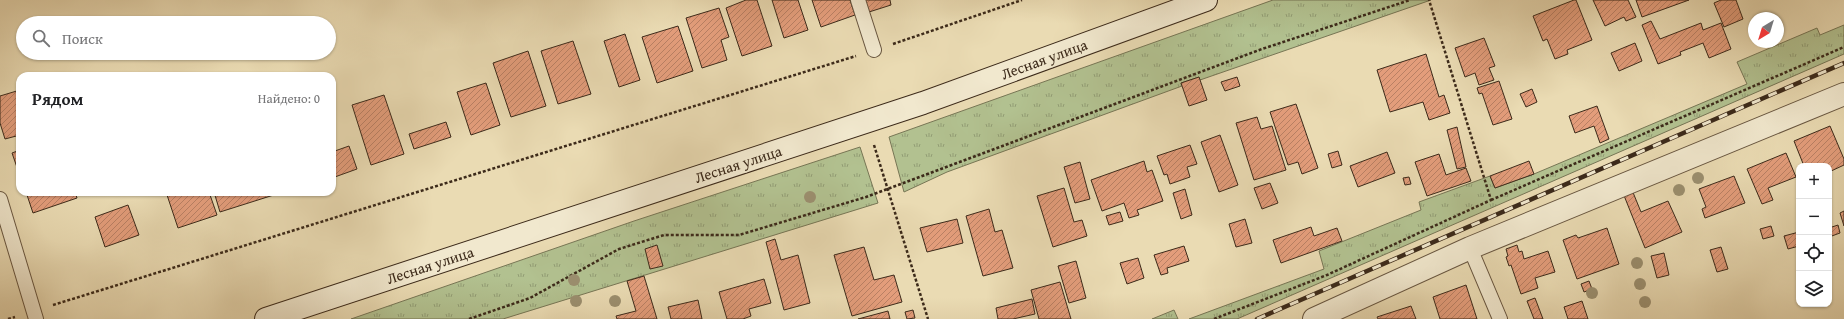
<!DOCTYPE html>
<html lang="ru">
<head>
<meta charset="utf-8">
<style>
  :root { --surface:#fff; --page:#f6f6f6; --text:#202124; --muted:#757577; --line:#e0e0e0 }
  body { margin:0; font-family:"Gentium Book Plus",serif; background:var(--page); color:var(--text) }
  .controls { position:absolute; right:12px; bottom:12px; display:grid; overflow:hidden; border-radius:8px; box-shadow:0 1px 3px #0004 }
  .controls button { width:36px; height:36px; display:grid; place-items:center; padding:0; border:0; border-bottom:1px solid var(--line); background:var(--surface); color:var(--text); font:20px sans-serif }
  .compass { position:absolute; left:1748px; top:12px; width:36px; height:36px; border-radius:50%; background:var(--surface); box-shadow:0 1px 3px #0004; rotate:218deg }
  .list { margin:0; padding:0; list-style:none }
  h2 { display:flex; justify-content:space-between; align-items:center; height:52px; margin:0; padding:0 16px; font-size:17px }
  h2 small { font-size:13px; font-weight:400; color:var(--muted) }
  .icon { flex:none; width:22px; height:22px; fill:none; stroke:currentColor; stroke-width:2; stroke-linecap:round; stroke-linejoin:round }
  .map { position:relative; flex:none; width:1844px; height:319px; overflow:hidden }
  .search { position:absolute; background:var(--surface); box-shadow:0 1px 3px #0004; left:16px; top:16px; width:320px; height:44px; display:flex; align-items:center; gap:10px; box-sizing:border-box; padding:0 14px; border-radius:22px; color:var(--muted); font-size:15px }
  .panel { position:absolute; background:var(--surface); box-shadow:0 1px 3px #0004; left:16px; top:72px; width:320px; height:124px; border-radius:12px }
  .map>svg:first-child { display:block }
  .grass { fill:url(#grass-tufts); stroke:#777655 }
  .building { fill:url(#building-hatch); stroke:#3c2a1a }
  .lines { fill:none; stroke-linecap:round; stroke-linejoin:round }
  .lane-casing { stroke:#685640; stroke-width:16 }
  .street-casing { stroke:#685640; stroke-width:24 }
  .secondary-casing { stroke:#3c2a1a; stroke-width:24 }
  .path { stroke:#3c2a1a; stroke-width:2.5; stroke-dasharray:3 2; stroke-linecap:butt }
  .lane { stroke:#f1e8ce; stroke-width:14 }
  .street { stroke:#f1e8ce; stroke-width:22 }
  .secondary { stroke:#f1e8ce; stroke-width:22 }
  .rail-casing { stroke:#3c2a1a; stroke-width:4.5 }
  .rail { stroke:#f1e8ce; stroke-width:3; stroke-dasharray:9; stroke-linecap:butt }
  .tree { fill:#9b8f6f }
  .labels { text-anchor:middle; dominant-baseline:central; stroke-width:3; stroke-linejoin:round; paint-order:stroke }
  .street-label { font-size:15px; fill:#3c2a1a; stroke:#f1e8ce }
</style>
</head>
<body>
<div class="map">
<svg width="1844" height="319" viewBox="0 0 1844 319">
  <defs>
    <pattern id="grass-tufts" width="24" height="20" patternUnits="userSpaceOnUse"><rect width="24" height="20" fill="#b2c190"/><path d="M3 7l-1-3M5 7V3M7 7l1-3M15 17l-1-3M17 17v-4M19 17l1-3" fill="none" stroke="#929d75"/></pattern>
    <pattern id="building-hatch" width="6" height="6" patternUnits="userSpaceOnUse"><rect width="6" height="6" fill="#e39d7b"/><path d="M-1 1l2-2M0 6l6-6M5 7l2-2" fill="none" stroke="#b98064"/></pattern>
  </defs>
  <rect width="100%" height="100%" fill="#eadbb3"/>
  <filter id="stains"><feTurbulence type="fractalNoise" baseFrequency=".005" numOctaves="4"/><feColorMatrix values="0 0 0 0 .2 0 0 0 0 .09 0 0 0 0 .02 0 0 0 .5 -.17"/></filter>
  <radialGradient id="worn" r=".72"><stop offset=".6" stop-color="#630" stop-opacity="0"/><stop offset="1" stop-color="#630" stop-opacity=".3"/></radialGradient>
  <g class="grass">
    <path d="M1273 0H1431L1200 80 1199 77 1181 83 1182 86 947 172 904 192 889 137Z"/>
    <path d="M1844 25V54L1237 319H1189L1324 269 1319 251 1421 210 1419 202 1490 176 1495 188 1534 174 1747 84 1737 62 1817 28 1820 35Z"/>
    <path d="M860 147 878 203 503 319H351L634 221Z"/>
    <path d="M1174 310 1178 319H1152Z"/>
  </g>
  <g class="building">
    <path d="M746 0H757L772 46 742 56 726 8Z"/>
    <path d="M772 0H798L808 30 784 38Z"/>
    <path d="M812 0H850L855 15 821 27Z"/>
    <path d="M865 0H890L891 5 869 12Z"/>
    <path d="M1574 0H1576L1592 40 1567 50 1568 54 1555 59 1547 39 1543 41 1533 16Z"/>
    <path d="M1593 0H1628L1636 17 1626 21 1624 17 1605 26Z"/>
    <path d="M1636 0H1689L1642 17Z"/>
    <path d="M1721 0H1736L1743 19 1724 27 1714 3Z"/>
    <path d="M719 8 729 37 721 40 727 60 702 68 686 18Z"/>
    <path d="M1651 21 1660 39 1701 23 1703 30 1721 23 1731 49 1709 58 1703 43 1680 52 1681 55 1658 64 1642 25Z"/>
    <path d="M678 26 693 71 657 83 642 37Z"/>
    <path d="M625 34 640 80 619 87 604 41Z"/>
    <path d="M1484 38 1495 66 1489 68 1494 80 1479 85 1475 73 1465 77 1455 48Z"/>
    <path d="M573 41 591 94 558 104 541 51Z"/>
    <path d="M1635 43 1642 61 1619 71 1611 53Z"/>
    <path d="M528 51 546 106 511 117 493 63Z"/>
    <path d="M1426 54 1439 97 1444 95 1450 113 1429 120 1423 102 1390 112 1377 70Z"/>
    <path d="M1199 77 1207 100 1189 106 1181 83Z"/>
    <path d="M1237 77 1240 86 1225 91 1221 82Z"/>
    <path d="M1499 81 1512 119 1493 125 1482 93 1479 94 1477 88Z"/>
    <path d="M486 83 500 125 471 135 457 92Z"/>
    <path d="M1532 89 1537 102 1526 107 1520 94Z"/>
    <path d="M20 90V135L5 139 0 123V96Z"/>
    <path d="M384 95 404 154 371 165 352 105Z"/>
    <path d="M1296 104 1318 168 1302 174 1298 162 1288 165 1270 112Z"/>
    <path d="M1597 106 1609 139 1600 143 1594 126 1575 133 1569 116Z"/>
    <path d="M1257 117 1261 129 1272 126 1286 170 1254 180 1236 123Z"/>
    <path d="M446 122 451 137 414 149 409 134Z"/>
    <path d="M1830 126 1844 159V165L1829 172V166H1804L1794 141Z"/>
    <path d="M1457 127 1466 167 1457 169 1447 130Z"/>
    <path d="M1220 135 1238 185 1219 192 1201 142Z"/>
    <path d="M1190 145 1197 164 1187 167 1190 177 1170 184 1167 174 1164 175 1157 156Z"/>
    <path d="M349 146 357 169 332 178V152Z"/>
    <path d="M20 150V176L12 153Z"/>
    <path d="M1338 151 1342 165 1332 168 1328 154Z"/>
    <path d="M1387 152 1395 173 1358 187 1350 166Z"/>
    <path d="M1786 153 1796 177 1768 188 1773 200 1762 204 1747 169Z"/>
    <path d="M1439 154 1446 175 1466 168 1471 181 1427 196 1415 162Z"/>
    <path d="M1144 161 1147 172 1152 170 1163 201 1137 210 1139 215 1129 218 1124 203 1102 211 1091 180Z"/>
    <path d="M1529 161 1534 174 1495 188 1490 176Z"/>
    <path d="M1080 162 1090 199 1075 203 1064 167Z"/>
    <path d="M1734 176 1745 203 1705 218 1702 209 1706 207 1699 189Z"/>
    <path d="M1409 177 1411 184 1405 185 1403 178Z"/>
    <path d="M1270 183 1278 203 1262 209 1254 188Z"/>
    <path d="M1064 188 1074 222 1082 220 1087 236 1053 247 1037 196Z"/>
    <path d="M1185 189 1192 215 1181 219 1173 193Z"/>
    <path d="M1632 190 1641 212 1668 201 1682 232 1645 248 1623 193Z"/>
    <path d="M26 192H75L77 198 33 213Z"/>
    <path d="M166 192H209L217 215 178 228Z"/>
    <path d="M214 192H280V193L220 212Z"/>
    <path d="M128 205 139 235 105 247 95 217Z"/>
    <path d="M989 209 995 232 1002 230 1013 268 983 276 966 216Z"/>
    <path d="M1844 211V226L1840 213Z"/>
    <path d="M1120 212 1123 221 1109 225 1106 216Z"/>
    <path d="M957 219 963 243 927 252 920 228Z"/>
    <path d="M1245 219 1252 243 1236 247 1229 224Z"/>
    <path d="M1838 225 1840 233 1829 237V228Z"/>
    <path d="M1771 226 1774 236 1763 239 1760 229Z"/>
    <path d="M1311 227 1314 236 1337 228 1342 241 1281 263 1273 240Z"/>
    <path d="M1607 228 1619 264 1577 279 1563 240 1576 235 1578 238Z"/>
    <path d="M1799 232V246L1788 249 1784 236Z"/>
    <path d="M775 239 781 260 798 255 810 303 784 310 766 242Z"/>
    <path d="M657 245 663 266 650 269 645 249Z"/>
    <path d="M1517 245 1519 252 1522 251 1524 259 1548 251 1555 272 1535 278 1538 288 1521 294 1511 265 1509 266 1506 257 1508 256 1506 249Z"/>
    <path d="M1184 246 1189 261 1167 268 1168 273 1161 275 1154 255Z"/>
    <path d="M864 247 874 280 894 275 902 302 852 316 834 255Z"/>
    <path d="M1721 247 1728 269 1717 272 1710 250Z"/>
    <path d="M1664 253 1669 275 1657 278 1651 256Z"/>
    <path d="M1138 258 1144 278 1127 284 1120 263Z"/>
    <path d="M1076 261 1086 298 1069 303 1058 266Z"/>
    <path d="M644 276 657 319H617L616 316 636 311 627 281Z"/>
    <path d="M764 279 771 303 749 309 751 316 743 319H727L719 292Z"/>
    <path d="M1589 281 1592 289 1584 292 1581 284Z"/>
    <path d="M1060 282 1071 319H1039L1031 290Z"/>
    <path d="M1466 285 1477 319H1440L1433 297Z"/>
    <path d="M1535 298 1543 319H1534L1527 301Z"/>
    <path d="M1032 299 1035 314 1013 319H998L996 308Z"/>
    <path d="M698 300 702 319H671L668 307Z"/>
    <path d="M1582 301 1588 319H1568L1564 307Z"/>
    <path d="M1411 306 1416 319H1378L1377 317Z"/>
    <path d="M913 310 915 318 907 319 905 312Z"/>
    <path d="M888 311 890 319H858Z"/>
  </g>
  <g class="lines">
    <defs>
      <g id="lane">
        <path d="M858 0 874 50"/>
        <path d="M0 199 36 319"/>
        <path d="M1470 248 1500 319"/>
      </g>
      <path id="street" d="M1314 319 1470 248 1844 94"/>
      <path id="secondary" d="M266 319 923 103 1206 0"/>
    </defs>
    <use href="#lane" class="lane-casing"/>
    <use href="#street" class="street-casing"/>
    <use href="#secondary" class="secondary-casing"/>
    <g class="path">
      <path d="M893 44 1022 0"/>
      <path d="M874 145 928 319"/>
      <path d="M1491 200 1844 47"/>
      <path d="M53 305 856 56"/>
      <path d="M8 319 15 317"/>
      <path d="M469 319 530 298 619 249 664 235H739L866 197 1262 49 1410 0"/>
      <path d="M1214 319 1327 275 1491 200 1429 0"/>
    </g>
    <use href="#lane" class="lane"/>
    <use href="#street" class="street"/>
    <use href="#secondary" class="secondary"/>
    <defs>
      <path id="rail" d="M1257 319 1844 63"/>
    </defs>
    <use href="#rail" class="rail-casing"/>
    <use href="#rail" class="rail"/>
  </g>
  <g class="tree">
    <circle cx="1698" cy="178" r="6"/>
    <circle cx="1679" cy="190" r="6"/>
    <circle cx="810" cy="197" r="6"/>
    <circle cx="1637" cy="263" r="6"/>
    <circle cx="574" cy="280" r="6"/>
    <circle cx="1640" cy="284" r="6"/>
    <circle cx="1592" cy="293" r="6"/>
    <circle cx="576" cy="301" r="6"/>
    <circle cx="615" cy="301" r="6"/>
    <circle cx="1645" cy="302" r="6"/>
  </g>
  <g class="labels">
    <g class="street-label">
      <text transform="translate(1044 59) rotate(-20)">Лесная улица</text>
      <text transform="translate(738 164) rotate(-18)">Лесная улица</text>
      <text transform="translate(430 265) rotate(-18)">Лесная улица</text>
    </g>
  </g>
  <rect width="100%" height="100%" filter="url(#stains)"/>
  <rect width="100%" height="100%" fill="url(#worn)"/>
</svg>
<div class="controls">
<button>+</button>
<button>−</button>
<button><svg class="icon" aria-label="locate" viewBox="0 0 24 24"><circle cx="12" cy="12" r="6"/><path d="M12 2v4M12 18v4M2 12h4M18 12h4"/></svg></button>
<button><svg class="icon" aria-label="layers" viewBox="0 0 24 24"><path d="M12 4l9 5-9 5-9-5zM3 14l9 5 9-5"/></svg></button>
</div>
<svg class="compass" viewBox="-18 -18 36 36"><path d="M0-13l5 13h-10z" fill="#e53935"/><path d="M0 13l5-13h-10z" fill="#757577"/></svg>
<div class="search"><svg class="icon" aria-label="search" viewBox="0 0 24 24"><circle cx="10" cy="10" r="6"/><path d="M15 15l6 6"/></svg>Поиск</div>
<section class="panel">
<h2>Рядом<small>Найдено: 0</small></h2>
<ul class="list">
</ul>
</section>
</div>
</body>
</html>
